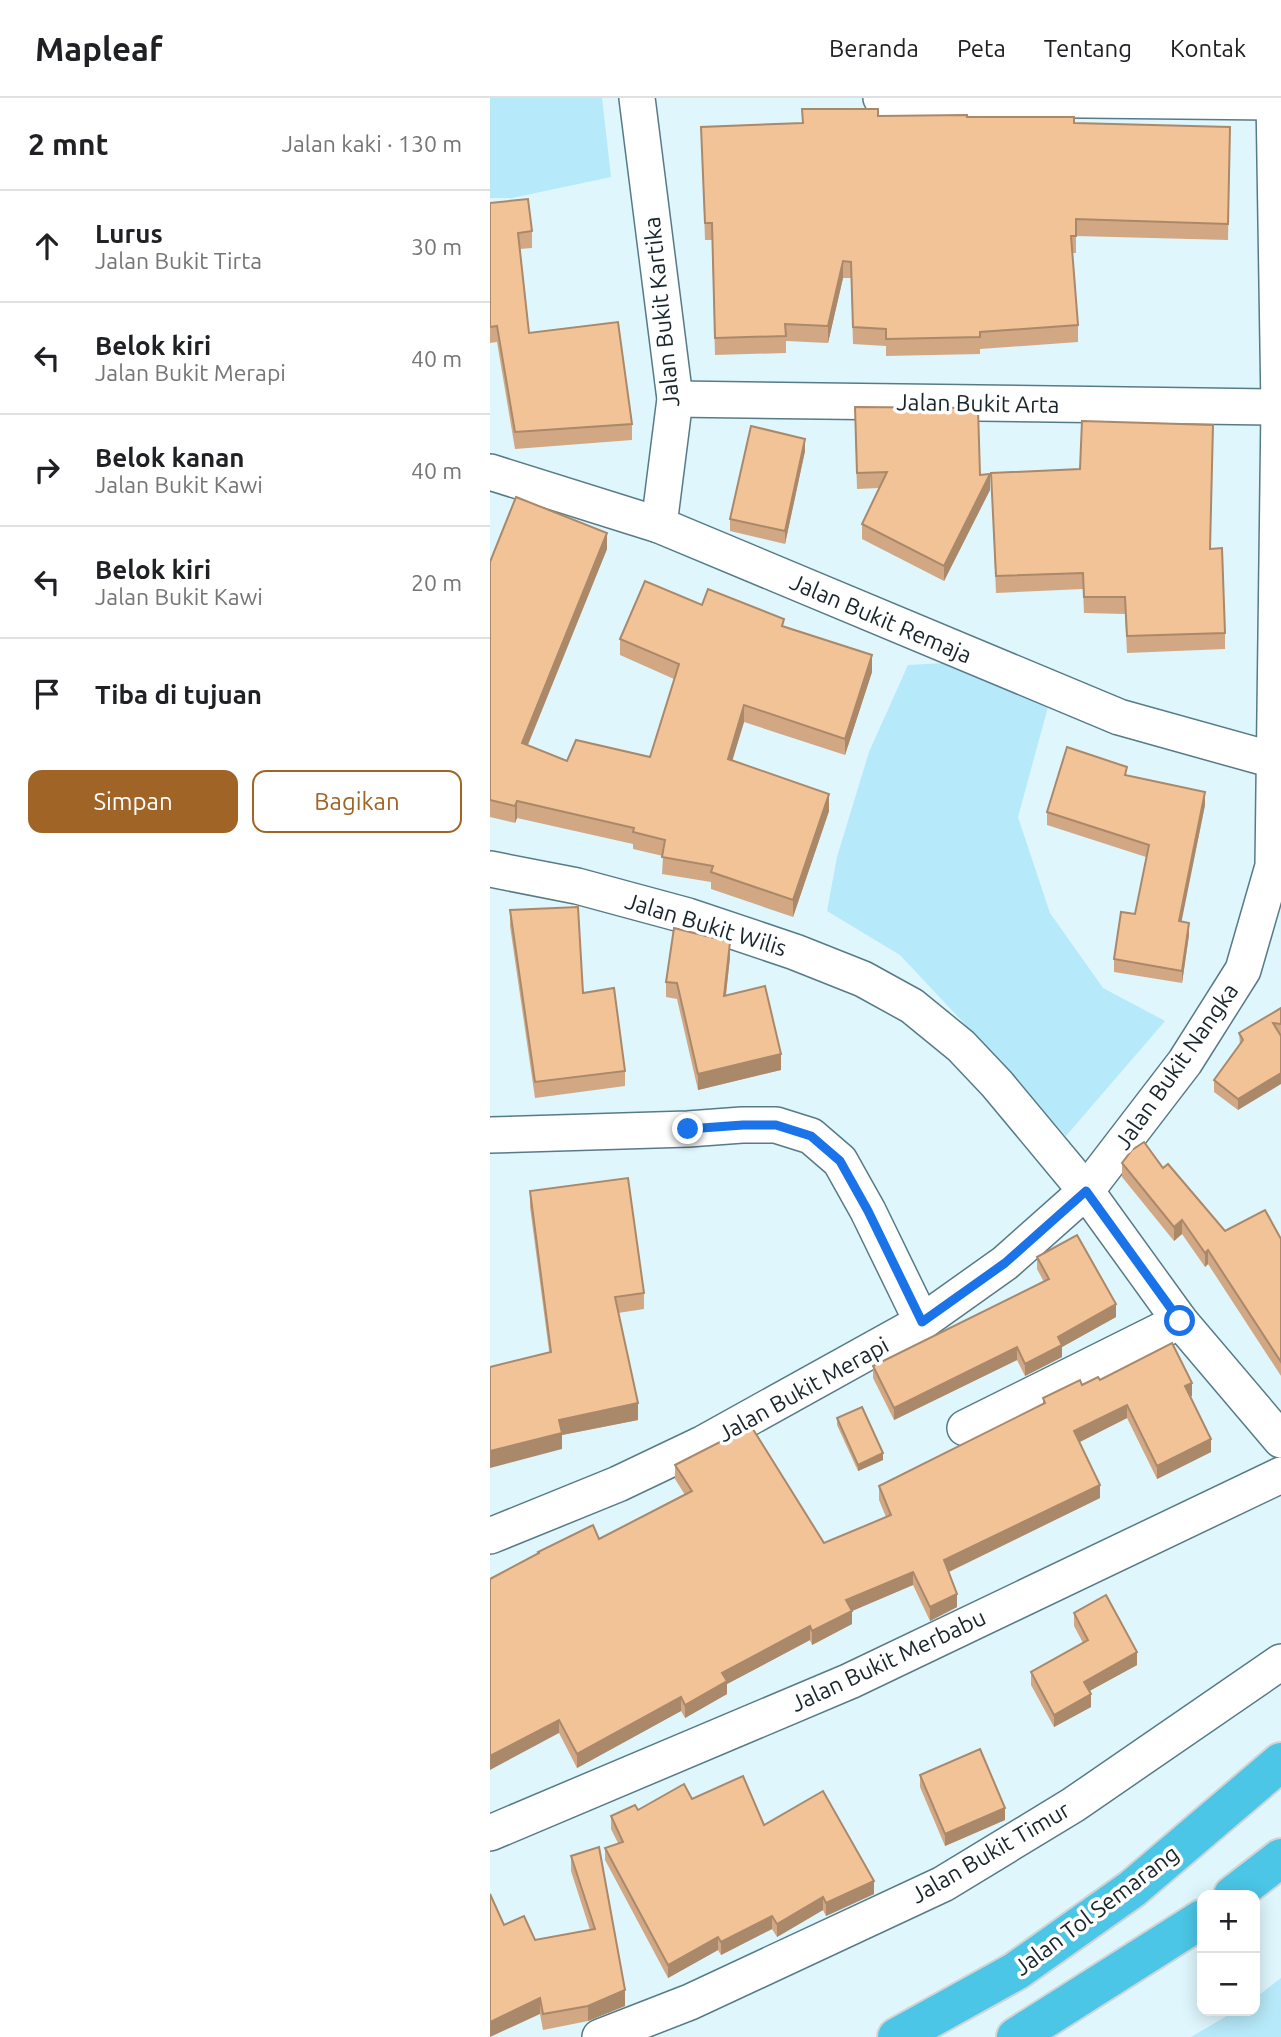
<!DOCTYPE html>
<html lang="id">
<head>
<meta charset="utf-8">
<style>
  :root { --surface:#fff; --page:#f2f2f2; --text:#202124; --muted:#757577; --line:#e0e0e0; --accent:#a06526 }
  body { margin:0; font-family:Ubuntu,sans-serif; background:var(--page); color:var(--text) }
  .controls { position:absolute; right:21px; bottom:21px; display:grid; overflow:hidden; border-radius:14px; box-shadow:0 4px 18px #0003 }
  .controls button { width:63px; height:63px; display:grid; place-items:center; padding:0; border:0; border-bottom:2px solid var(--line); background:var(--surface); color:var(--text); font:35px sans-serif }
  .stop { position:absolute; width:21px; height:21px; margin:-16px; border:5px solid #1a73e8; border-radius:50%; background:#fff }
  .stop.end { background:#1a73e8; border-color:#fff; box-shadow:0 2px 7px #0008 }
  .list { margin:0; padding:0; list-style:none }
  h2 { display:flex; justify-content:space-between; align-items:center; height:91px; margin:0; padding:0 28px; font-size:30px }
  h2 small { font-size:23px; font-weight:400; color:var(--muted) }
  .list li { display:grid; grid-template-columns:46px 1fr auto; gap:21px; align-items:center; box-sizing:border-box; height:112px; padding:0 28px; border-top:2px solid var(--line) }
  .list b { display:block; font-size:26px; white-space:nowrap }
  .list p { margin:0; font-size:23px; white-space:nowrap; color:var(--muted) }
  .list em { font-size:23px; font-style:normal; color:var(--muted) }
  .actions { display:flex; gap:14px; padding:21px 28px }
  .actions a { flex:1; padding:16px 0; border:2px solid var(--accent); border-radius:14px; text-align:center; font-size:24px; color:var(--accent) }
  .actions .main { background:var(--accent); color:#fff }
  .icon { flex:none; width:38px; height:38px; fill:none; stroke:currentColor; stroke-width:2; stroke-linecap:round; stroke-linejoin:round }
  .map { position:relative; flex:none; width:791px; height:1939px; overflow:hidden }
  header { display:flex; align-items:center; gap:42px; box-sizing:border-box; height:98px; padding:0 35px; background:var(--surface); border-bottom:2px solid var(--line) }
  header strong { font-size:33px }
  nav { display:flex; gap:38px; margin-inline-start:auto; font-size:24px }
  main { display:flex }
  aside { flex:1; background:var(--surface) }
  .map>svg:first-child { display:block }
  .green { fill:#b6e9f9 }
  .lines { fill:none; stroke-linecap:round; stroke-linejoin:round }
  .minor-casing { stroke:#577b86; stroke-width:38 }
  .motorway-casing { stroke:#d1d4d5; stroke-width:42 }
  .minor { stroke:#fff; stroke-width:35 }
  .motorway { stroke:#4bc6e6; stroke-width:38 }
  .wall { fill:#d1a883 }
  .shaded-wall { fill:#aa886a }
  .building { fill:#f3c398; stroke:#aa886a; stroke-width:2 }
  .route { stroke:#1a73e8; stroke-width:9 }
  .labels { text-anchor:middle; dominant-baseline:central; stroke-width:7; stroke-linejoin:round; paint-order:stroke }
  .street-label { font-size:23px; fill:#18262b; stroke:#fff }
</style>
</head>
<body>
<header>
<strong>Mapleaf</strong>
<nav><a>Beranda</a><a>Peta</a><a>Tentang</a><a>Kontak</a></nav>
</header>
<main>
<aside>
<h2>2 mnt<small>Jalan kaki · 130 m</small></h2>
<ul class="list">
<li><svg class="icon" aria-label="ahead" viewBox="0 0 24 24"><path d="M12 20V5M6 11l6-6 6 6"/></svg><div><b>Lurus</b><p>Jalan Bukit Tirta</p></div><em>30 m</em></li>
<li><svg class="icon" aria-label="left" viewBox="0 0 24 24"><path d="M17 20v-9H6M10 6l-5 5 5 5"/></svg><div><b>Belok kiri</b><p>Jalan Bukit Merapi</p></div><em>40 m</em></li>
<li><svg class="icon" aria-label="right" viewBox="0 0 24 24"><path d="M7 20v-9h11M14 6l5 5-5 5"/></svg><div><b>Belok kanan</b><p>Jalan Bukit Kawi</p></div><em>40 m</em></li>
<li><svg class="icon" aria-label="left" viewBox="0 0 24 24"><path d="M17 20v-9H6M10 6l-5 5 5 5"/></svg><div><b>Belok kiri</b><p>Jalan Bukit Kawi</p></div><em>20 m</em></li>
<li><svg class="icon" aria-label="arrive" viewBox="0 0 24 24"><path d="M6 21V4h12l-3 4 3 4H6"/></svg><div><b>Tiba di tujuan</b></div></li>
</ul>
<div class="actions"><a class="main">Simpan</a><a>Bagikan</a></div>
</aside>
<div class="map">
<svg width="791" height="1939" viewBox="0 0 791 1939">
  <rect width="100%" height="100%" fill="#dff6fd"/>
  <g class="green">
    <path d="M0 0H112L121 79 22 100H0Z"/>
    <path d="M474 564 558 609 528 719 560 815 613 890 675 923 576 1038 500 953 410 857 337 813 347 759 379 654 418 567Z"/>
    <path d="M791 1880V1939H701L745 1913H765V1900Z"/>
  </g>
  <g class="lines">
    <defs>
      <g id="minor">
        <path d="M147 0 185 301 169 427"/>
        <path d="M391 0 791 4"/>
        <path d="M185 301 791 309"/>
        <path d="M0 374 169 427 629 619 783 662"/>
        <path d="M0 771 87 788 198 818 305 854 373 881 422 908 471 948 507 986 596 1093 690 1223 791 1342"/>
        <path d="M0 1037 198 1031 252 1027H286L321 1038 350 1063 378 1113 432 1224"/>
        <path d="M475 1330 690 1223"/>
        <path d="M0 1438 128 1386 212 1346 432 1224 515 1165 596 1093 695 964 753 872 783 768 789 309 784 0"/>
        <path d="M0 1735 360 1583 791 1377"/>
        <path d="M110 1939 200 1904 453 1786 583 1707 791 1564"/>
      </g>
      <g id="motorway">
        <path d="M743 1797 791 1760"/>
        <path d="M407 1939 526 1873 642 1791 791 1664"/>
        <path d="M526 1939 712 1821"/>
      </g>
    </defs>
    <use href="#minor" class="minor-casing"/>
    <use href="#motorway" class="motorway-casing"/>
    <use href="#minor" class="minor"/>
    <use href="#motorway" class="motorway"/>
  </g>
  <g class="wall">
    <path d="M388 18 477 19 584 25 740 29 738 142 586 138V155H582L588 227V244L490 251V256L396 258V248L363 246 361 180H353L338 245 296 243V255L225 257 222 142H215L211 29 313 25Z"/>
    <path d="M0 105 42 133V150L30 151 39 235 142 326V342L25 351 7 244 0 245Z"/>
    <path d="M365 324 490 377 500 392 454 483 372 441V426L389 390 367 391Z"/>
    <path d="M315 353 295 446 240 433V421Z"/>
    <path d="M501 375 720 451 735 535V551L637 555 635 516 594 515 593 491 506 495Z"/>
    <path d="M117 451 38 647 77 663 160 659 184 581 130 557V541L212 507 294 529 382 574 355 657 254 624 242 662 339 713 303 819 221 791V784L172 776 173 758 143 751V746L27 720 25 725 0 719V464Z"/>
    <path d="M637 678 715 707 691 824 699 837 692 885 624 874V861L645 816 656 759 557 727V714Z"/>
    <path d="M20 812 93 895 135 973V988L45 1000 20 828Z"/>
    <path d="M240 859 236 897 291 972 208 992 187 901 176 899V884Z"/>
    <path d="M791 910V937L748 1012 724 994V982L750 947 749 935Z"/>
    <path d="M632 1065 673 1070 735 1133 791 1141V1278L718 1166 715 1169 692 1136 684 1143 632 1079Z"/>
    <path d="M40 1093 154 1195V1211L128 1215 148 1322 72 1337V1351L40 1109Z"/>
    <path d="M547 1159 626 1219 572 1249V1259L535 1278 527 1262 404 1322 383 1280V1268L554 1184 547 1171Z"/>
    <path d="M610 1282 702 1298 700 1299 721 1354 667 1381 637 1320 589 1344 610 1400 459 1474 467 1509 440 1523 423 1487 362 1513V1526L322 1547 320 1542 237 1586V1596L195 1620 191 1613 87 1670 69 1635 48 1454 109 1441 195 1397 185 1381V1367L334 1445 396 1419 389 1402V1388L553 1307V1300L592 1287Z"/>
    <path d="M347 1320 393 1362 368 1373 347 1327Z"/>
    <path d="M584 1515 647 1567 599 1593 601 1609 564 1629 541 1587V1574L593 1545 584 1528Z"/>
    <path d="M430 1677 515 1722 455 1748 430 1689Z"/>
    <path d="M202 1701 274 1727 384 1796 336 1818 333 1812 287 1839 282 1831 231 1857 228 1852 178 1880 115 1762V1750L128 1745 121 1731V1718Z"/>
    <path d="M81 1758 135 1908 98 1923 53 1932 50 1916 14 1827 45 1842 100 1832 81 1773Z"/>
  </g>
  <g class="shaded-wall">
    <path d="M353 163V180L338 245V228Z"/>
    <path d="M315 341V353L295 446V433Z"/>
    <path d="M500 376V392L454 483V468Z"/>
    <path d="M117 435V451L32 661V645Z"/>
    <path d="M382 557V574L355 657V641Z"/>
    <path d="M254 607V624L238 677V661Z"/>
    <path d="M715 694V707L689 836V823Z"/>
    <path d="M339 696V713L303 819V802Z"/>
    <path d="M27 703V720L25 725V708Z"/>
    <path d="M699 825V837L692 885V873Z"/>
    <path d="M240 844V859L234 913V898Z"/>
    <path d="M291 956V972L208 992V976Z"/>
    <path d="M791 975V986L748 1012V1001Z"/>
    <path d="M692 1122V1136L684 1143V1129Z"/>
    <path d="M718 1152V1166L715 1169V1155Z"/>
    <path d="M626 1206V1219L572 1249V1259L535 1278V1266L568 1239Z"/>
    <path d="M527 1249V1262L404 1322V1310Z"/>
    <path d="M702 1285V1298L695 1302V1288Z"/>
    <path d="M148 1305V1322L72 1337V1351L0 1370V1353L69 1322Z"/>
    <path d="M637 1307V1320L584 1347V1333Z"/>
    <path d="M721 1341V1354L667 1381V1368Z"/>
    <path d="M393 1355V1362L368 1373V1367Z"/>
    <path d="M610 1387V1400L454 1476V1462Z"/>
    <path d="M423 1474V1487L362 1513V1526L322 1547V1533L356 1502Z"/>
    <path d="M467 1496V1509L440 1523V1509Z"/>
    <path d="M320 1528V1542L237 1586V1596L195 1620V1607L232 1575Z"/>
    <path d="M647 1554V1567L594 1596V1584Z"/>
    <path d="M601 1596V1609L564 1629V1617Z"/>
    <path d="M191 1599V1613L87 1670V1656Z"/>
    <path d="M69 1622V1635L0 1672V1658Z"/>
    <path d="M515 1710V1722L455 1748V1736Z"/>
    <path d="M384 1783V1796L336 1818V1805Z"/>
    <path d="M333 1799V1812L287 1839V1826Z"/>
    <path d="M282 1818V1831L231 1857V1844Z"/>
    <path d="M228 1839V1852L178 1880V1867Z"/>
    <path d="M135 1892V1908L98 1923V1908Z"/>
    <path d="M50 1900V1916L0 1939V1924Z"/>
  </g>
  <g class="building">
    <path d="M312 11H388V18L477 17V19H584V25L740 29 738 126 586 121V138H581L588 227 490 234V239L396 241V231L363 229 361 164 353 163 338 228 295 226 296 238 225 240 222 125H215L211 29 313 25Z"/>
    <path d="M38 101 42 133 28 135 39 235 128 224 142 326 25 334 7 228 0 229V105Z"/>
    <path d="M365 309 488 310 490 377 500 376 454 468 372 426 397 374 367 375Z"/>
    <path d="M592 323 723 327 720 451 732 450 735 535 637 538 635 499H594L593 475 506 478 501 375 590 371Z"/>
    <path d="M261 328 315 341 295 433 240 421Z"/>
    <path d="M26 399 117 435 32 645 77 663 86 642 160 659 189 566 130 541 155 483 212 507 218 491 294 521 292 528 382 557 355 641 254 607 238 661 339 696 303 802 221 774 223 768 172 759 175 742 143 734 144 730 27 703 25 708 0 702V464Z"/>
    <path d="M577 649 637 669 635 677 715 694 689 823 699 825 692 873 624 861 631 814 645 816 659 747 557 714Z"/>
    <path d="M88 809 93 895 124 890 135 973 45 984 20 812Z"/>
    <path d="M184 830 240 844 234 898 275 888 291 956 208 976 187 885 176 884Z"/>
    <path d="M791 910V926L783 925 791 938V975L748 1001 724 982 753 942 749 935Z"/>
    <path d="M654 1044 673 1070 678 1066 735 1133 775 1112 791 1141V1264L718 1152 715 1155 692 1122 684 1129 632 1065 642 1052Z"/>
    <path d="M138 1080 154 1195 125 1199 148 1305 69 1322 72 1335 0 1353V1269L61 1254 40 1093Z"/>
    <path d="M587 1137 626 1206 568 1239 572 1247 535 1266 527 1249 404 1310 383 1268 559 1181 547 1159Z"/>
    <path d="M682 1245 702 1285 695 1288 721 1341 667 1368 637 1307 584 1333 610 1387 454 1462 467 1496 440 1509 423 1474 356 1502 362 1513 322 1533 320 1528 232 1575 237 1583 195 1607 191 1599 87 1656 69 1622 0 1658V1481L49 1455 48 1454 103 1427 109 1441 202 1393 185 1367 261 1328 334 1445 401 1417 389 1388 555 1305 553 1300 590 1282 592 1287 608 1279 610 1282Z"/>
    <path d="M372 1309 393 1355 368 1367 347 1320Z"/>
    <path d="M616 1497 647 1554 594 1584 601 1596 564 1617 541 1574 598 1542 584 1515Z"/>
    <path d="M490 1651 515 1710 455 1736 430 1677Z"/>
    <path d="M253 1678 274 1727 333 1693 384 1783 336 1805 333 1799 287 1826 282 1818 231 1844 228 1839 178 1867 115 1750 133 1744 121 1718 145 1707 148 1712 194 1686 202 1701Z"/>
    <path d="M109 1749 135 1892 98 1908 53 1916 50 1900 0 1924V1796L14 1827 34 1818 45 1842 105 1831 81 1758Z"/>
  </g>
  <g class="lines">
    <path class="route" d="M198 1031 253 1027H286L321 1038 350 1063 378 1113 432 1224 515 1165 596 1093 690 1223"/>
  </g>
  <g class="labels">
    <g class="street-label">
      <text transform="translate(171 214) rotate(-96)">Jalan Bukit Kartika</text>
      <text transform="translate(488 305) rotate(1)">Jalan Bukit Arta</text>
      <text transform="translate(391 520) rotate(23)">Jalan Bukit Remaja</text>
      <text transform="translate(216 826) rotate(17)">Jalan Bukit Wilis</text>
      <text transform="translate(686 968) rotate(-55)">Jalan Bukit Nangka</text>
      <text transform="translate(313 1291) rotate(-29)">Jalan Bukit Merapi</text>
      <text transform="translate(398 1562) rotate(-25)">Jalan Bukit Merbabu</text>
      <text transform="translate(500 1754) rotate(-30)">Jalan Bukit Timur</text>
      <text transform="translate(606 1812) rotate(-37)">Jalan Tol Semarang</text>
    </g>
  </g>
</svg>
<div class="controls">
<button>+</button>
<button>−</button>
</div>
<div class="stop" style="left:690px;top:1223px"></div>
<div class="stop end" style="left:198px;top:1031px"></div>
</div>
</main>
</body>
</html>
